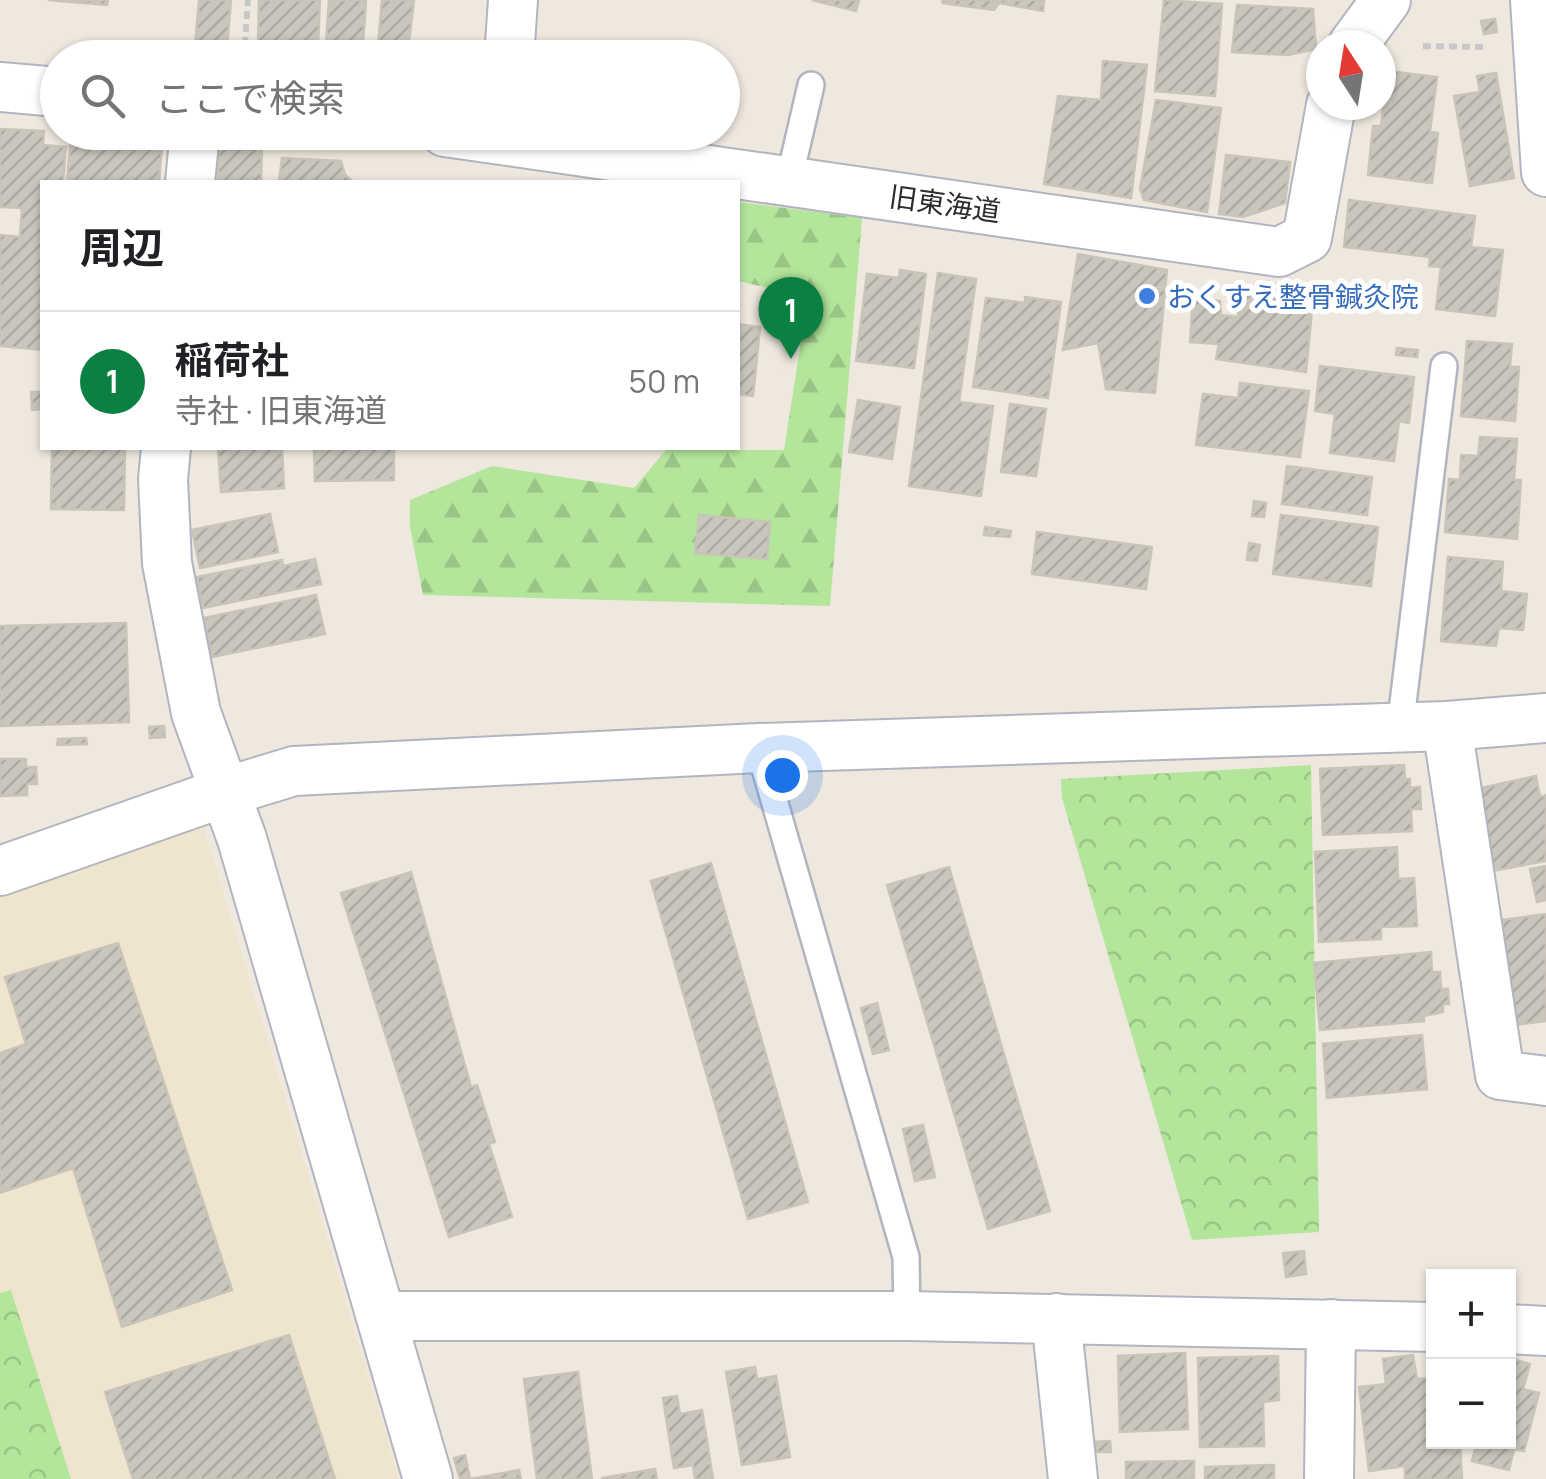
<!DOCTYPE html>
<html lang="ja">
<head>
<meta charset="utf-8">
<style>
  :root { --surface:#fff; --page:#f6f6f6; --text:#202124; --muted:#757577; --line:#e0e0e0; --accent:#0b8043 }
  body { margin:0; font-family:Manrope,"Noto Sans JP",sans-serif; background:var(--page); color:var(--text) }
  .controls { position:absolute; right:30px; bottom:30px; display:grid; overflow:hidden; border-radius:0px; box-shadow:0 2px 8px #0004 }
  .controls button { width:90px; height:90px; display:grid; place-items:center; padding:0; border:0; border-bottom:2px solid var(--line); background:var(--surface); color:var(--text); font:50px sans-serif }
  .compass { position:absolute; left:1306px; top:30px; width:90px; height:90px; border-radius:50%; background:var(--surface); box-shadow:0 2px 8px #0004; rotate:348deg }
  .you { position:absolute; left:782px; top:775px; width:35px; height:35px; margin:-25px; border:8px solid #fff; border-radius:50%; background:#1a73e8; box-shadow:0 0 0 15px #1a73e833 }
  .badge { display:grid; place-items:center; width:65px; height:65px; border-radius:50%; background:var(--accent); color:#fff; font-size:32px; font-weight:700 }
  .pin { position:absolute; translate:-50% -82px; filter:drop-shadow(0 2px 5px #0008) }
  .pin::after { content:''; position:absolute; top:52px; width:35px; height:30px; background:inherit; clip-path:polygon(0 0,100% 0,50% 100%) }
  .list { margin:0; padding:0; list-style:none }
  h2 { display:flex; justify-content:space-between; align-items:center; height:130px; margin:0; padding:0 40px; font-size:42px }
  h2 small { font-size:32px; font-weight:400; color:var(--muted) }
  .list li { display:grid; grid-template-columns:65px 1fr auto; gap:30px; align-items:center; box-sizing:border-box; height:140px; padding:0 40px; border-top:2px solid var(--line) }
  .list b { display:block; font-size:38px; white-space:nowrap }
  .list p { margin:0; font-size:32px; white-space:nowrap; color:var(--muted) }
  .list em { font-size:32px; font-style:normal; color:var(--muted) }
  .icon { flex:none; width:55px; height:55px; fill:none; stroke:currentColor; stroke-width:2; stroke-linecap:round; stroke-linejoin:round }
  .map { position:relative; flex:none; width:1546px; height:1479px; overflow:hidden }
  .search { position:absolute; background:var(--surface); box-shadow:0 2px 8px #0004; left:40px; top:40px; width:700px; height:110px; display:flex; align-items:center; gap:25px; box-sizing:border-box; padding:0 35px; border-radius:55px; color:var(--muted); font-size:38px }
  .panel { position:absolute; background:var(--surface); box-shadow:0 2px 8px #0004; left:40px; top:180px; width:700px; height:270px; border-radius:0px }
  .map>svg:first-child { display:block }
  .education { fill:#efe5ce }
  .forest { fill:url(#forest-firs) }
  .park { fill:url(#park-crowns) }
  .building { fill:url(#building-hatch); stroke:#cac4b8; stroke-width:2.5 }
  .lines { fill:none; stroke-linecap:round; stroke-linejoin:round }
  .lane-casing { stroke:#b2b5c0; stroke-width:30 }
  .street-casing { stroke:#b2b5c0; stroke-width:52 }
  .path { stroke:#c8c8c8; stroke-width:6; stroke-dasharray:8 5; stroke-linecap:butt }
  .lane { stroke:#fff; stroke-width:25 }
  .street { stroke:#fff; stroke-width:48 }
  .shop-dot { fill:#3f7fe0; stroke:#fff; stroke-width:4 }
  .labels { text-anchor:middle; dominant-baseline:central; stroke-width:10; stroke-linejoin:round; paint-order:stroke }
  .street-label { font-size:28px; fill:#2c2c2c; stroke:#fff }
  .shop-label { font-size:28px; fill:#366cbe; stroke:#fff; text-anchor:start }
</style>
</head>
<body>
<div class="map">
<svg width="1546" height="1479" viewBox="0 0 1546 1479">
  <defs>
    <pattern id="forest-firs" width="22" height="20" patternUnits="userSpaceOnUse" patternTransform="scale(2.5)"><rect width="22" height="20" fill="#b3e59b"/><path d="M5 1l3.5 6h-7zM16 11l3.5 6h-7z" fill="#9ac586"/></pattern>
    <pattern id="park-crowns" width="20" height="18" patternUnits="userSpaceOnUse" patternTransform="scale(2.5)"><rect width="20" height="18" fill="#b3e59b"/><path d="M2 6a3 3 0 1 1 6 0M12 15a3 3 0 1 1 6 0" fill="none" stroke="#9ac586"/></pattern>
    <pattern id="building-hatch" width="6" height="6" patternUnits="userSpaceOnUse" patternTransform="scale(2.5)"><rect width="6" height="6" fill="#c9c6bd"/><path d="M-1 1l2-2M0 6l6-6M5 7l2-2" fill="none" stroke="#adaaa3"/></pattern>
  </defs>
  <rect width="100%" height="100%" fill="#eee8df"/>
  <path class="education" d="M201 818 399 1479H0V886Z"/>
  <path class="forest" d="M738 202 862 218 830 606 423 595 410 527V500L492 466 634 488 666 450H784L808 297 738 281Z"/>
  <g class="park">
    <path d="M1311 765 1319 1232 1192 1240 1062 798 1061 779Z"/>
    <path d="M11 1290 71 1479H0V1293Z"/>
  </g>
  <g class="building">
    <path d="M48 0H108L107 5Z"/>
    <path d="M199 0H231L226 58H194Z"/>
    <path d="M259 0H320L318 45 258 42Z"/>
    <path d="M329 0H366L362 58H325Z"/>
    <path d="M382 0H414L407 58H377Z"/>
    <path d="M812 0H859L856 11Z"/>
    <path d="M942 0H1044L1043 11 999 3 994 10 943 3Z"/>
    <path d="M1164 0 1222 4 1215 96 1155 91Z"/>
    <path d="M1237 5 1313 9 1316 49 1288 55 1232 52Z"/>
    <path d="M1495 19 1497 32 1484 34 1481 21Z"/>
    <path d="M1103 61 1147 65 1131 198 1044 184 1058 96 1101 100Z"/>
    <path d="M1388 71 1437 77 1430 132 1438 133 1432 183 1368 175 1373 126H1381Z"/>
    <path d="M1496 73 1514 178 1470 186 1454 96 1480 92 1477 76Z"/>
    <path d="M1156 100 1221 108 1207 212 1144 200 1140 189Z"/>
    <path d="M0 129 44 131 43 145 66 147 63 182H42V350L0 346V235L20 237 22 208 0 207Z"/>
    <path d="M71 132H163L159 182H67Z"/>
    <path d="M219 146 262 147 261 182H218Z"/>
    <path d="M1226 155 1290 162 1285 203 1243 217 1219 214Z"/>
    <path d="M282 158 341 161 345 175 353 182H279Z"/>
    <path d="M1349 200 1475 216 1471 247 1503 250 1495 316 1436 309 1441 267 1429 266 1430 257 1344 247Z"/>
    <path d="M1078 254 1167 270 1155 393 1106 389 1098 343 1063 350Z"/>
    <path d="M900 270 926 274 914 368 856 361 867 274 899 278Z"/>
    <path d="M938 273 976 279 959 402 993 406 981 496 909 486Z"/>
    <path d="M1266 283 1314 289 1306 372 1216 359 1219 344 1190 342 1193 297 1220 301 1221 315 1238 317 1240 295Z"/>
    <path d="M1025 297 1061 302 1048 398 973 387 986 298 1025 303Z"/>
    <path d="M738 324 760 327 753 396 738 394Z"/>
    <path d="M1467 341 1512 344 1510 367H1519L1515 421 1461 416Z"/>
    <path d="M1397 348 1418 350 1417 357 1396 355Z"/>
    <path d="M1320 366 1414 377 1409 423 1399 421 1394 461 1330 453 1335 414 1315 411Z"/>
    <path d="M1240 383 1309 391 1300 457 1196 445 1203 394 1238 398Z"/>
    <path d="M31 392H42V409L32 410Z"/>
    <path d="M858 400 900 407 892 459 849 452Z"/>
    <path d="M1010 404 1046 409 1036 476 1001 472Z"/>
    <path d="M1480 437 1517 439 1514 480H1521L1517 539 1445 532 1449 479 1460 480 1461 455 1478 456Z"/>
    <path d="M52 448H125L124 510 51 509Z"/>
    <path d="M218 448H282L284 488 221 492Z"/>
    <path d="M314 448H394V480L315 481Z"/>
    <path d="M1287 466 1372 477 1367 515 1282 504Z"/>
    <path d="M1254 501 1266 503 1264 517 1252 516Z"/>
    <path d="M270 514 278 552 200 568 192 530Z"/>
    <path d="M699 515 770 522 767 559 695 553Z"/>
    <path d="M1281 515 1378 527 1371 586 1273 574Z"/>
    <path d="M985 527 1011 531 1010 537 984 535Z"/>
    <path d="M1037 532 1152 547 1146 589 1032 574Z"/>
    <path d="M1249 543 1260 545 1257 561 1247 560Z"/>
    <path d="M1448 557 1503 562 1501 591 1527 594 1523 630 1499 628 1496 646 1441 641Z"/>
    <path d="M315 559 321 584 203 608 197 577 282 560 283 566Z"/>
    <path d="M316 595 325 634 212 657 204 618Z"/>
    <path d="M126 623 129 722 0 726V626Z"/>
    <path d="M164 726 165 737 150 738 149 727Z"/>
    <path d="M86 738 87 744 57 745 58 739Z"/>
    <path d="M0 759H26V767H36L37 784H27V795L0 796Z"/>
    <path d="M1404 765 1405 779H1410V788L1420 787 1421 809H1411L1412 831 1323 835 1320 769Z"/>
    <path d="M1536 776 1540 797 1546 795V861L1492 871 1476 789Z"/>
    <path d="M1397 847 1398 879 1414 878 1417 926 1381 927V939L1319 942 1315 852Z"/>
    <path d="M711 863 808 1202 748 1219 651 881Z"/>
    <path d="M1546 866V900L1537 902 1530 869Z"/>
    <path d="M949 867 1050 1211 988 1229 887 885Z"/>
    <path d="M411 872 471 1087 477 1085 495 1142 489 1144 512 1217 449 1237 341 893Z"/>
    <path d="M1546 914V1021L1515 1025 1502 920Z"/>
    <path d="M118 943 232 1290 122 1327 73 1168 0 1193V1053L26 1044 5 977Z"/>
    <path d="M1431 952 1432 972H1440L1441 989H1448L1449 1004H1443V1012L1424 1016V1021L1320 1030 1314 963Z"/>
    <path d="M877 1003 889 1050 873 1054 861 1008Z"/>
    <path d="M1422 1035 1427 1089 1327 1098 1323 1044Z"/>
    <path d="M923 1125 935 1177 915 1181 903 1129Z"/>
    <path d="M1304 1251 1306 1274 1286 1277 1283 1253Z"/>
    <path d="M289 1335 335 1479H133L105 1392Z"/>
    <path d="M1185 1353 1188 1429 1120 1432 1118 1356Z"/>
    <path d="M1413 1355 1417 1379 1434 1378V1442H1460L1462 1479H1405V1466L1369 1471 1359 1387 1386 1384 1383 1359Z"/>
    <path d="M1278 1356 1279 1400 1263 1402 1264 1446 1200 1447 1198 1358Z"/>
    <path d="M1508 1358 1530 1364 1523 1389 1539 1393 1524 1451 1514 1449 1509 1470 1472 1461 1477 1442H1508Z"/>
    <path d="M755 1367 757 1379 776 1376 790 1457 742 1465 726 1372Z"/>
    <path d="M578 1372 592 1479H537L524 1379Z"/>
    <path d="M677 1396 680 1414 702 1410 713 1479H695L693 1465 674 1468 663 1398Z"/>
    <path d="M1110 1441 1111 1452H1093V1442Z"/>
    <path d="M465 1455 470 1479 519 1470 521 1479H460L454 1458Z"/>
    <path d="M1194 1461V1479H1126V1462Z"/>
    <path d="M1274 1465V1479H1205V1467Z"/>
    <path d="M655 1469 657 1479H602V1478Z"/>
  </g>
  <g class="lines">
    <defs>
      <g id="lane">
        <path d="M789 180 811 85"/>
        <path d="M1400 728 1444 366"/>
        <path d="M759 748 906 1257 907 1316"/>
      </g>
      <g id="street">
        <path d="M1535 0 1546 172"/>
        <path d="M1353 45 1386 0"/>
        <path d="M509 58 513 0"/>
        <path d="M0 87 58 92"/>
        <path d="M445 132 1279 252 1307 238 1331 105"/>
        <path d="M190 182 195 132"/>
        <path d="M166 448 163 479 167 563 196 713 242 839 428 1479"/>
        <path d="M1447 726 1500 1075 1546 1081"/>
        <path d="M0 871 225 792 294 771 759 748 1447 726 1546 718"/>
        <path d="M382 1316H907L1434 1327"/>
        <path d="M1056 1318 1073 1479"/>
        <path d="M1508 1329 1546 1331"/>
        <path d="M1329 1479 1331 1324"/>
      </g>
    </defs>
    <use href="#lane" class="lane-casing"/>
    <use href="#street" class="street-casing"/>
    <g class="path">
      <path d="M1423 46 1485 47"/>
      <path d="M244 58 248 0"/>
    </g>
    <use href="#lane" class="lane"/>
    <use href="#street" class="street"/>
  </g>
  <circle class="shop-dot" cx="1147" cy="296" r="10"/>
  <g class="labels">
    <g class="street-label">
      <text transform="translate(945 203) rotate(8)">旧東海道</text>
    </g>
    <g class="shop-label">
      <text x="1167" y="296">おくすえ整骨鍼灸院</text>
    </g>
  </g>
</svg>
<div class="controls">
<button>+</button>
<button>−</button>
</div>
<svg class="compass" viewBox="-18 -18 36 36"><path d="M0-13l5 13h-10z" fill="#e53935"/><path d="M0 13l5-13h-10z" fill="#757577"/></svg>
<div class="you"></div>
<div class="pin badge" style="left:791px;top:359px">1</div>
<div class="search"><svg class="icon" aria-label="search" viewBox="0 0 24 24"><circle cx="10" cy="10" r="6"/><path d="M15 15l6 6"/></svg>ここで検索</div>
<section class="panel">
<h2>周辺<small></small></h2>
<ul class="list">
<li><span class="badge">1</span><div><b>稲荷社</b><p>寺社 · 旧東海道</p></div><em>50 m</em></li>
</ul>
</section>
</div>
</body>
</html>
